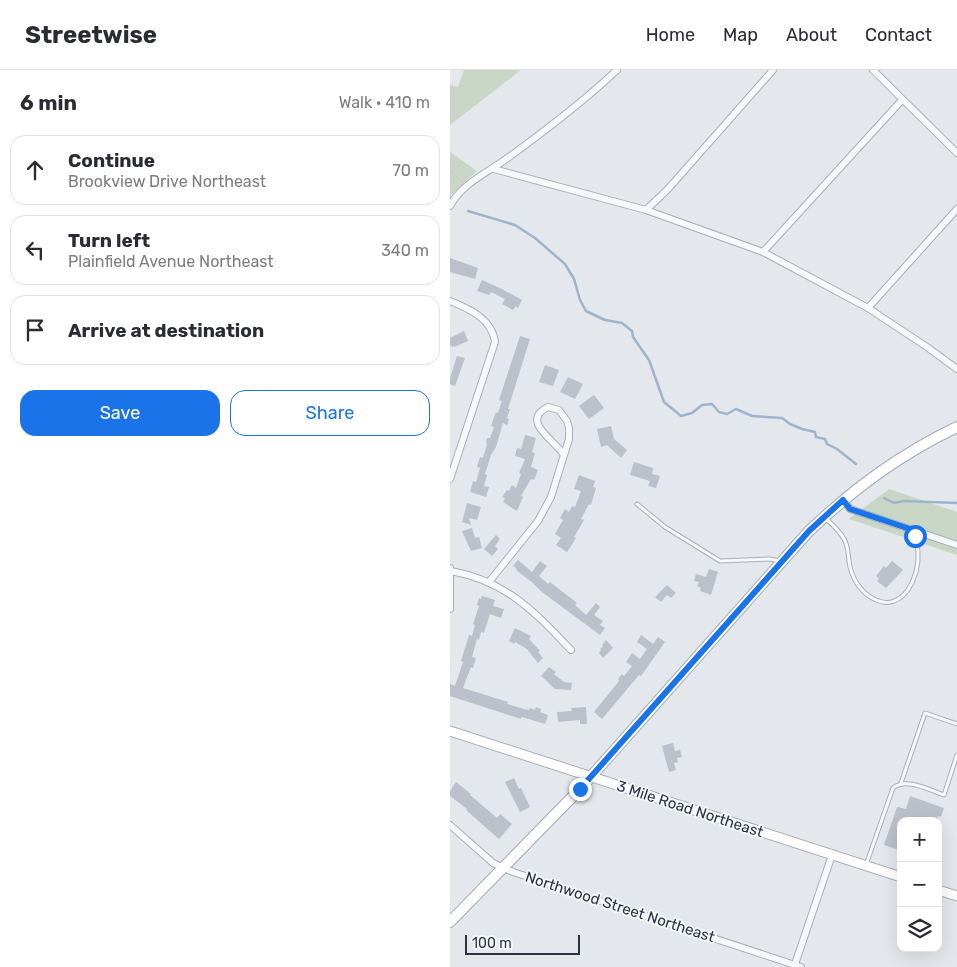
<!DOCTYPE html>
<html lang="en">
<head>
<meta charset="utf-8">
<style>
  :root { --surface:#fff; --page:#f2f2f3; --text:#2b2b33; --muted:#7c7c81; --line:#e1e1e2; --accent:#1a73e8 }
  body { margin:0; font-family:Rubik,sans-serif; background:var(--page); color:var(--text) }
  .controls { position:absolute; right:15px; bottom:15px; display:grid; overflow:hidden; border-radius:10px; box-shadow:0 5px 20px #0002 }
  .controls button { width:45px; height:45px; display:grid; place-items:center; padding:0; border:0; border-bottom:1px solid var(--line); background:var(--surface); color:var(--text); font:25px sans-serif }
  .scale { position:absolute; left:15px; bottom:12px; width:115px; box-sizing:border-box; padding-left:5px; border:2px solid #2b3445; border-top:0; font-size:14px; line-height:18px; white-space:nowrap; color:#2b3445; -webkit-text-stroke:4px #f4f6f9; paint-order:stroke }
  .stop { position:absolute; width:15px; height:15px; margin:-11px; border:4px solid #1a73e8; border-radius:50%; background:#fff }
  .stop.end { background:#1a73e8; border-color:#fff; box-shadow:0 1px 5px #0008 }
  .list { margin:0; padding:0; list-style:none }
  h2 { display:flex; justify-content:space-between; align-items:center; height:65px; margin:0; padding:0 20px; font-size:21px }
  h2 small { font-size:16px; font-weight:400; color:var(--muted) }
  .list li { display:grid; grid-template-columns:32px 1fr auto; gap:15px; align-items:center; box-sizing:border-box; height:70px; margin:0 10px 10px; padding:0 10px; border:1px solid var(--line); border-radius:15px }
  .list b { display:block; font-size:19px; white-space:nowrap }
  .list p { margin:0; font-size:16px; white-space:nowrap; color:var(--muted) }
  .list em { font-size:16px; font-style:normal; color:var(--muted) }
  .actions { display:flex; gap:10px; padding:15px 20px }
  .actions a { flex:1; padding:11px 0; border:1px solid var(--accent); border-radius:15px; text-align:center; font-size:18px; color:var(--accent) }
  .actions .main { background:var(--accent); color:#fff }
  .icon { flex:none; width:28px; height:28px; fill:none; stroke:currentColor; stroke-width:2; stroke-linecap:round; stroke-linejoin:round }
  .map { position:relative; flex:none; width:507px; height:897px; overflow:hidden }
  header { display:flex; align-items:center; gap:30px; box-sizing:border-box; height:70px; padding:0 25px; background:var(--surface); border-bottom:1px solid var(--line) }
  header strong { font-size:24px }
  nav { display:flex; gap:28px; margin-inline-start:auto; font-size:18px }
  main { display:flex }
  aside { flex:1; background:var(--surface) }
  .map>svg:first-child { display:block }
  .green { fill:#c9d6c5 }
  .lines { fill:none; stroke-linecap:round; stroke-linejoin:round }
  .stream { stroke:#9fb4cc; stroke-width:2.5 }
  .building { fill:#bbc0ca }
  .lane-casing { stroke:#a9aeb7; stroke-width:5 }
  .street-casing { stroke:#a9aeb7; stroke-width:8 }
  .secondary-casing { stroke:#a9aeb7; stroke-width:11 }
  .primary-casing { stroke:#a3abb8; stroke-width:12 }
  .path { stroke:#c2c5cb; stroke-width:1; stroke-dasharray:4 4; stroke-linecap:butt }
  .lane { stroke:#f7f8fa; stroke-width:3 }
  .street { stroke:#f7f8fa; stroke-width:6 }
  .secondary { stroke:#fff; stroke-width:9 }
  .primary { stroke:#fff; stroke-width:10 }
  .route { stroke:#1a73e8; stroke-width:6 }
  .labels { text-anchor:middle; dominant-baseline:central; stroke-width:4; stroke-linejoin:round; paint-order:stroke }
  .street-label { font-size:15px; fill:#2b3445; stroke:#f4f6f9 }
</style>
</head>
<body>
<header>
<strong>Streetwise</strong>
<nav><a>Home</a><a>Map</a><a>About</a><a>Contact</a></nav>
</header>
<main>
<aside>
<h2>6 min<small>Walk · 410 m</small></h2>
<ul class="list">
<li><svg class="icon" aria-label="ahead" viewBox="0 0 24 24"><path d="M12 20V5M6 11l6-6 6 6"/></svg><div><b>Continue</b><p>Brookview Drive Northeast</p></div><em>70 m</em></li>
<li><svg class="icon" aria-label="left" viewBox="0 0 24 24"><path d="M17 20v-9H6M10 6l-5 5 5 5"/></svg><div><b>Turn left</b><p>Plainfield Avenue Northeast</p></div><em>340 m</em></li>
<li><svg class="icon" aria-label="arrive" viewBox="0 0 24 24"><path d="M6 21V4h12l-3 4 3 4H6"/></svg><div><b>Arrive at destination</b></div></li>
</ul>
<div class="actions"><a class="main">Save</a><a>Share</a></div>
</aside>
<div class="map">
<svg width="507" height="897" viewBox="0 0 507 897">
  <rect width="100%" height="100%" fill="#e4e7ec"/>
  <g class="green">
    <path d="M14 0H71L0 55V15L8 17Z"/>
    <path d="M0 82 27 101 0 126Z"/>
    <path d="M439 419 507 442V485L399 449Z"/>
  </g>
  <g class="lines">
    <g class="stream">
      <path d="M18 141 65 155 85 168 115 194 124 209 130 230 136 241 155 250 172 253 182 261 183 267 199 290 214 332 231 346 242 343 252 335 262 334 269 342 277 344 286 339 302 346 332 348 340 354 352 359 365 362 366 367 375 369 377 374 387 379 406 394"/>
      <path d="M434 428 444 433 454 431 507 433"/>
    </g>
  </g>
  <g class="building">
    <path d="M0 188 28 198 25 209 0 202Z"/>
    <path d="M32 210 50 218 72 230 68 238 66 236 63 240 52 234 55 229 41 222 39 225 27 221Z"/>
    <path d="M14 261 18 271 4 277 0 276V268Z"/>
    <path d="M70 266 80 269 58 339H60L57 348 59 349 57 355 53 353 46 377 41 385 35 404 37 405 34 416 39 417 36 427 20 422 23 411 26 412 30 398 27 397 30 387 33 388 37 374 36 373 37 368H40L44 357 41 356 46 342 48 343 52 331 49 330Z"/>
    <path d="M7 286 15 288 5 316 0 314V308Z"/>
    <path d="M95 295 109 300 103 316 89 312Z"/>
    <path d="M118 307 133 314 125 329 110 322Z"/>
    <path d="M144 325 154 338 139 349 129 336Z"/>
    <path d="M161 356 164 369 177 380 171 388 157 375 151 377 147 359Z"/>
    <path d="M75 365 86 368 82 382 85 383 81 397 88 400 84 410 81 409 71 426 73 427 67 441 53 432 55 428 52 427 57 420 59 421 62 415 66 418 71 404 69 403 75 389 65 386 67 378 71 379Z"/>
    <path d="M184 392 203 398 202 404 210 406 206 418 198 416 200 411 180 405Z"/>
    <path d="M129 405 145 411 143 417 146 418 141 435 139 434 131 449 134 450 124 467 126 468 117 482 106 475 111 468 105 464 113 450 110 448 115 439 119 442 122 436 125 437 131 421 124 419Z"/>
    <path d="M17 433 31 437 27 450 19 448 21 455 12 452Z"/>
    <path d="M22 458 25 468 29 467 32 478 21 481 12 461Z"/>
    <path d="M46 465 50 469 45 476 48 479 42 486 34 479Z"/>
    <path d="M68 490 82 502 90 491 97 496 89 506 98 514 100 512 127 533 125 535 136 545 146 533 150 537 144 545 153 551 150 555 155 558 150 565 92 522 83 513 66 500 67 499 63 496Z"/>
    <path d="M442 491 453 500 436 518 427 511 429 509 426 506 434 496 436 498Z"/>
    <path d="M259 499 268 502 261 525 250 521 251 518 247 516 249 512 244 511 246 504 256 507Z"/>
    <path d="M217 515 226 523 221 528 217 525 211 532 205 527Z"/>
    <path d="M32 526 45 530 43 536 54 539 51 548 40 544 34 563 31 562 29 570 27 569 22 587 26 588 23 598 21 597 13 618 58 632 57 634 74 639 79 640 80 638 85 640 86 637 91 639 90 642 98 645 95 654 72 647 71 649 0 626V614L5 616 13 592 11 591 19 565 22 566 25 555 23 554 29 536 27 535 29 528 31 529Z"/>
    <path d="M65 558 81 566 79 569 90 581 88 582 93 588 88 593 77 579 65 572 64 574 59 571Z"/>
    <path d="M191 565 203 574 208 567 215 572 191 606 189 605 152 649 144 642 169 611 168 609 172 604 174 606 182 596 176 592 182 583 190 589 197 579 187 572Z"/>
    <path d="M156 570 163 578 153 588 149 583 151 580 150 579 153 576 152 575Z"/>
    <path d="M99 597 106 602 104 604 114 612 122 613 121 620 105 619 91 606Z"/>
    <path d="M136 637 137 654H130V650L108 652 107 642 122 641 121 638Z"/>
    <path d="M223 673 225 681 230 680 232 687 227 688 228 692 224 693 226 700 219 702 212 676Z"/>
    <path d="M64 708 69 719 71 718 80 737 70 742 55 712Z"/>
    <path d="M6 712 21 724 20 725 47 748 50 744 62 754 49 769 16 740 17 739 0 726V721Z"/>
    <path d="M460 726 494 738 491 747 488 746 486 751H474L467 748 466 751 459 749V751H451V774L449 780 434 775 447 737 456 739Z"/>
  </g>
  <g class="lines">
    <defs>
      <g id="lane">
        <path d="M187 434 215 457 270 491 320 489 330 491"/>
        <path d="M376 449C383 455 390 461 394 469 398 475 398 483 399 491 401 507 410 523 426 530 432 532 438 534 444 531 456 527 463 513 466 502 470 487 469 475 463 461"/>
        <path d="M451 713 475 643 507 654"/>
        <path d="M416 795 443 718C456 707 479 720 494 725L507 685"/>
      </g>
      <g id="street">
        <path d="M423 0 507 83"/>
        <path d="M44 99 196 140 313 182 418 238 477 277 507 299"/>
        <path d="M0 136C12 113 39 102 59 87 96 60 133 32 167 0"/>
        <path d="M196 140 218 119 323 0"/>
        <path d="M313 182 452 30"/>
        <path d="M0 231C20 239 42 249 45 272L0 409"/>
        <path d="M418 238 507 139"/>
        <path d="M393 430 400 439 507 475"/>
        <path d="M1 501C56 511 84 541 121 580"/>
        <path d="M39 512 88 451 101 427 119 369V358L117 351 109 340 98 337C69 351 106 371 114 385"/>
        <path d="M0 539V498"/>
        <path d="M0 755 43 793 63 802 351 897"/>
        <path d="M344 897 382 785"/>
      </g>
      <g id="secondary">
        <path d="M0 661 451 807"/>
        <path d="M488 820 507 826"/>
      </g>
      <path id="primary" d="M0 852 130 719 359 461C406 417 449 385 507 357"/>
    </defs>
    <use href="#lane" class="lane-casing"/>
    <use href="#street" class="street-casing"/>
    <use href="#secondary" class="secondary-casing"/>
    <use href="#primary" class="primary-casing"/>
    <path class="path" d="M0 100 12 112"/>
    <use href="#lane" class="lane"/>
    <use href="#street" class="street"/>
    <use href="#secondary" class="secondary"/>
    <use href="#primary" class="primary"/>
  </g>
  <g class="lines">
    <path class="route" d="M130 719 359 461 393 430 400 439 463 460 465 466"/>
  </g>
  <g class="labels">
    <g class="street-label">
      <text transform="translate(240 739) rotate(18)">3 Mile Road Northeast</text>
      <text transform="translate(170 837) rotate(18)">Northwood Street Northeast</text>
    </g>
  </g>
</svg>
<div class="controls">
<button>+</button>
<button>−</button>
<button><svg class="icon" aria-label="layers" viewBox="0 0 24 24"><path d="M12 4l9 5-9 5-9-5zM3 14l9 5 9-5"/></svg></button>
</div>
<div class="scale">100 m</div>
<div class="stop" style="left:465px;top:466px"></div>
<div class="stop end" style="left:130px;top:719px"></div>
</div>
</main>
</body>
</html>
